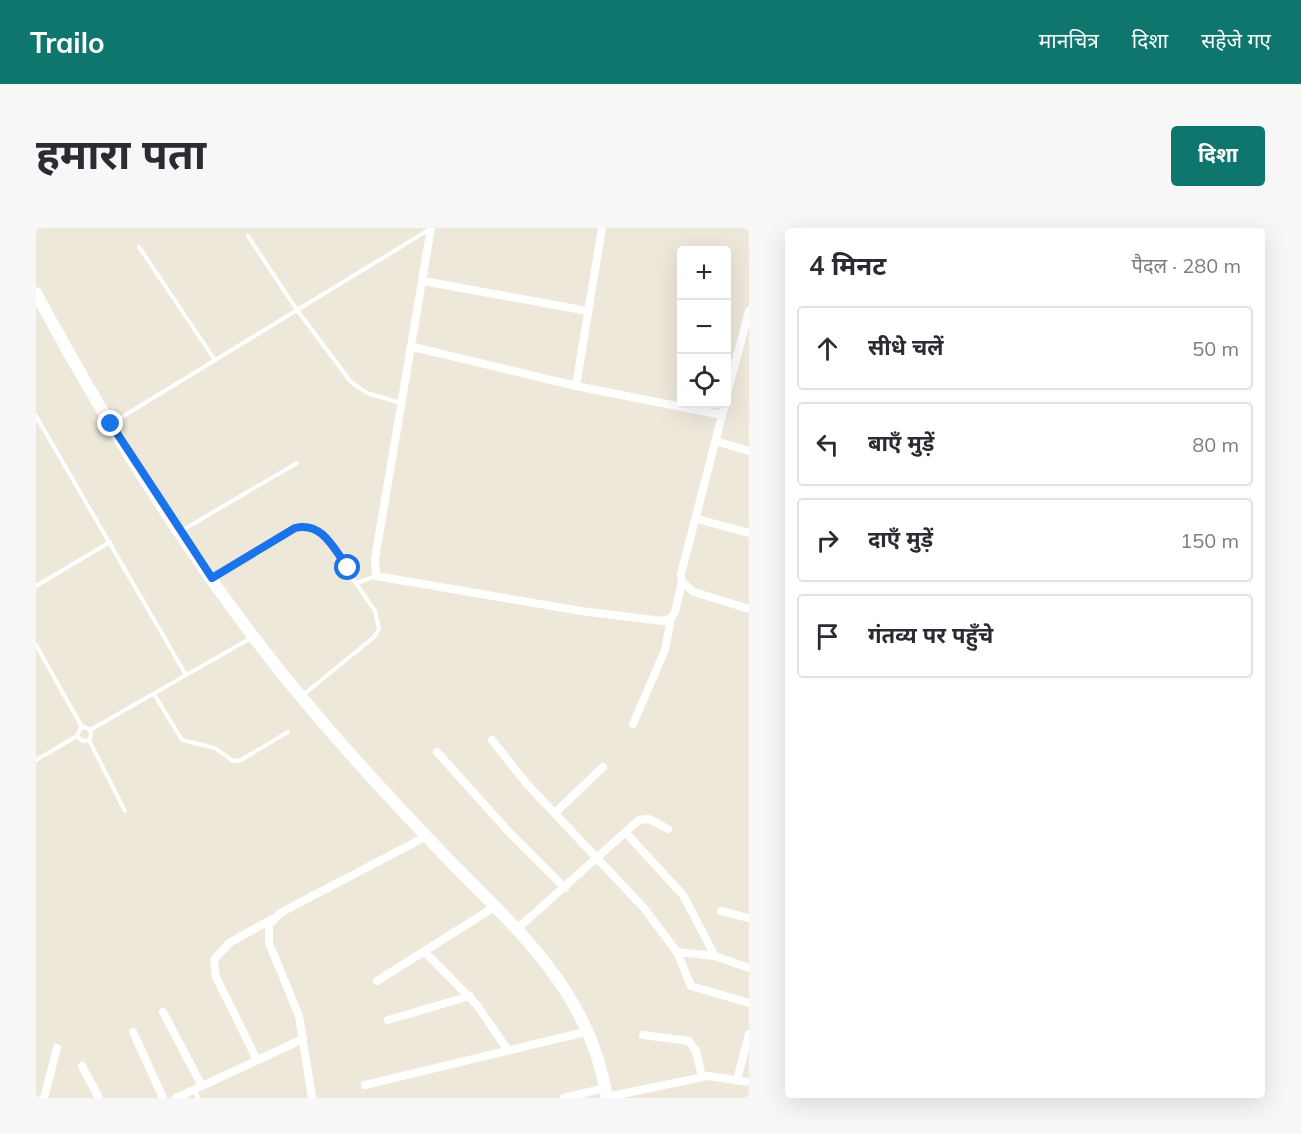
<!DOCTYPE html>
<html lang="hi">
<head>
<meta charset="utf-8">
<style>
  :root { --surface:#fff; --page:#f7f7f7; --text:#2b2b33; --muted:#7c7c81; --line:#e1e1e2; --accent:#0f766e }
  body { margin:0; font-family:Mulish,"Noto Sans Devanagari",sans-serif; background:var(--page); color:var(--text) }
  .controls { position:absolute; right:18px; top:18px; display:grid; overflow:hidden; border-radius:6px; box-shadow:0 6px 24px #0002 }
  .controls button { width:54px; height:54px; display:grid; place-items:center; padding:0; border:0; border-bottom:2px solid var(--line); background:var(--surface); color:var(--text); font:30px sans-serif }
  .stop { position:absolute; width:18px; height:18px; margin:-14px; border:4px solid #1a73e8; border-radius:50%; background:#fff }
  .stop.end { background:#1a73e8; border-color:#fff; box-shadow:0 2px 6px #0008 }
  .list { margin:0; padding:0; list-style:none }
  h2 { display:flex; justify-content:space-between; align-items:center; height:78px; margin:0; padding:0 24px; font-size:26px }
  h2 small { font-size:20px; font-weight:400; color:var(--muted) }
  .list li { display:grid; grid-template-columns:39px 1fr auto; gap:18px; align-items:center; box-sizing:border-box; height:84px; margin:0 12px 12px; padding:0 12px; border:2px solid var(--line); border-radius:6px }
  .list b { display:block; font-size:22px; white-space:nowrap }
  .list em { font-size:20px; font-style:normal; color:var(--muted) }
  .icon { flex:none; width:33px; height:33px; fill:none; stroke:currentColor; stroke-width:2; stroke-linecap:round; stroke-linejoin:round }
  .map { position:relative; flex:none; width:713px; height:870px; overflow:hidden; border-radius:6px }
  header { display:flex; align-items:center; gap:36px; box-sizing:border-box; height:84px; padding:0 30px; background:var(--accent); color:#fff }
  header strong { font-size:28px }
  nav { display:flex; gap:33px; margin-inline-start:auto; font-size:21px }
  .intro { display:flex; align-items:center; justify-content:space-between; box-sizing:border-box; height:144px; padding:0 36px }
  h1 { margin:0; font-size:42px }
  .button { padding:15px 27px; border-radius:6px; background:var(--accent); color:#fff; font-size:21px; font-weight:700 }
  main { display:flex; gap:36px; padding:0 36px }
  aside { flex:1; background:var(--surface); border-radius:6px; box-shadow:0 6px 24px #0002 }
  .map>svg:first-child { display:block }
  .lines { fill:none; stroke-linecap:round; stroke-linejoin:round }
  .lane { stroke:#fff; stroke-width:4 }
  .street { stroke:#fff; stroke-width:8 }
  .secondary { stroke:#fff; stroke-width:12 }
  .route { stroke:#1a73e8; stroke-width:8 }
</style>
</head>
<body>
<header>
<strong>Trailo</strong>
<nav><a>मानचित्र</a><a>दिशा</a><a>सहेजे गए</a></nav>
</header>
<div class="intro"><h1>हमारा पता</h1><a class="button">दिशा</a></div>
<main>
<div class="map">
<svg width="713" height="870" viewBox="0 0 713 870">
  <rect width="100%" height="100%" fill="#ede8da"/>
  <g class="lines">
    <g class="lane">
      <path d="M212 8 261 82 315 154 331 165 365 175"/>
      <path d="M103 19 179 132"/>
      <path d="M0 188 150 447"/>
      <path d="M76 195 394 1"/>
      <path d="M145 303 261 235"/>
      <path d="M176 349 259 300 277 299 285 304 339 383 343 401 338 409 267 467"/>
      <path d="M321 355 340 348"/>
      <path d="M0 358 74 314"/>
      <path d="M0 417 46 499"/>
      <path d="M118 466 146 512 179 520 197 533 205 532 252 504"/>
      <path d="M41 508 47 513 53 512 55 507 54 502"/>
      <path d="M53 512 89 583"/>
      <path d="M0 532 41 508 44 501 49 499 54 502 215 410"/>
      <path d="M158 862 162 870"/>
    </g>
    <g class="street">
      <path d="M395 0 339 331 340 348 545 383 627 393 635 390 639 384 646 354"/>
      <path d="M387 53 552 83"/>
      <path d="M377 119 540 158 686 187"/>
      <path d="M540 158 566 0"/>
      <path d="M690 170 713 83"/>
      <path d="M689 176 645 346 646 354 658 364 713 381"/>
      <path d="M679 213 713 223"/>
      <path d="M661 291 713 305"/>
      <path d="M597 496 629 422 635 390"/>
      <path d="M456 512 490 555 607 679 641 724 655 758 713 775"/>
      <path d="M401 524 473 604 529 660"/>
      <path d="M520 584 567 539"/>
      <path d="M590 605 647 667 679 728"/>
      <path d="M685 683 713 690"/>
      <path d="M481 701 603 592 613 591 632 601"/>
      <path d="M389 724 441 777 471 821"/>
      <path d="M641 724 679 728 713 740"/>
      <path d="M341 753 460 678"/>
      <path d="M127 784 166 858"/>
      <path d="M352 792 434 768"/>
      <path d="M97 804 127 870"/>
      <path d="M607 807 653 813 660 823 666 849"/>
      <path d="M221 832 180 749 178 732 193 715 236 691"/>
      <path d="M46 838 63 870"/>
      <path d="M701 852 713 806"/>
      <path d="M329 857 553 803"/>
      <path d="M571 869 672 848 713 854"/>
      <path d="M8 870 21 820"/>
      <path d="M140 870 267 811"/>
      <path d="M276 870 263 788 233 715V697L244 685 391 608"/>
      <path d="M528 870 569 860"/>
    </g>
    <path class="secondary" d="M0 65C71 197 151 326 244 443 297 509 355 572 414 633 484 704 555 766 571 870"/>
  </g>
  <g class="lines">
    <path class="route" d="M75 196 176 350 259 300C286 293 298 321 312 340"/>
  </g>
</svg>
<div class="controls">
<button>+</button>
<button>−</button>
<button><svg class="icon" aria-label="locate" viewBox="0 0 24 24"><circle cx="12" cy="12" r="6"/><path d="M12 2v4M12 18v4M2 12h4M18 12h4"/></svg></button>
</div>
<div class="stop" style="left:312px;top:340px"></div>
<div class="stop end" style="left:75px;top:196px"></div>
</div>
<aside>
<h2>4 मिनट<small>पैदल · 280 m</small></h2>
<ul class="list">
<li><svg class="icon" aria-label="ahead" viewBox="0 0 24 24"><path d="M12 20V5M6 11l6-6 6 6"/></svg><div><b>सीधे चलें</b></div><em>50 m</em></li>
<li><svg class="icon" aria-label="left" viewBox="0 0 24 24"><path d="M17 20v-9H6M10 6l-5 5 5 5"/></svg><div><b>बाएँ मुड़ें</b></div><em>80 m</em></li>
<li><svg class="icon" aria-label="right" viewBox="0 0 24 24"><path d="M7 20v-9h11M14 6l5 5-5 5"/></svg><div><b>दाएँ मुड़ें</b></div><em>150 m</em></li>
<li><svg class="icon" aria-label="arrive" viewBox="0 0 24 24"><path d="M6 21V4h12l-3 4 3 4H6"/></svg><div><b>गंतव्य पर पहुँचे</b></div></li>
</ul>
</aside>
</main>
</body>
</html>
